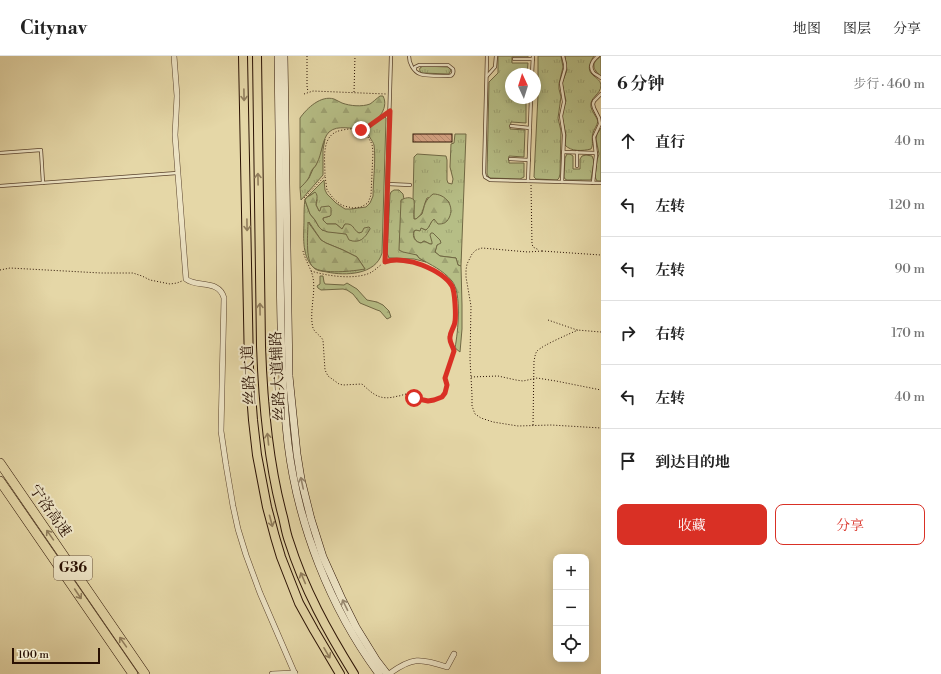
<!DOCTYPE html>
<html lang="zh">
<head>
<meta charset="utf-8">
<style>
  :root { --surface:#fff; --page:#f2f2f2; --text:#222; --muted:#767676; --line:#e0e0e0; --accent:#d93025 }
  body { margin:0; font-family:"Libre Bodoni","Noto Serif SC",serif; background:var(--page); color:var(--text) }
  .controls { position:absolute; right:12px; bottom:12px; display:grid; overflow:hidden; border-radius:8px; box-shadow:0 2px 10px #0003 }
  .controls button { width:36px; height:36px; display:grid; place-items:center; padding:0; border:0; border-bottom:1px solid var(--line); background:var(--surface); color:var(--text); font:20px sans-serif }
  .compass { position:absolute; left:505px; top:12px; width:36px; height:36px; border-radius:50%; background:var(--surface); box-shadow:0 2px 10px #0003; rotate:356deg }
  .scale { position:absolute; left:12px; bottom:10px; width:88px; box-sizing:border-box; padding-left:4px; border:2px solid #2a1103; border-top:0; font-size:11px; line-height:14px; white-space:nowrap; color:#2a1103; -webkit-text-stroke:3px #eee5c6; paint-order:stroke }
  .stop { position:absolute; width:12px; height:12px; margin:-9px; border:3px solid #d93025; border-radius:50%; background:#fff }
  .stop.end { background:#d93025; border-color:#fff; box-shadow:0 1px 4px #0008 }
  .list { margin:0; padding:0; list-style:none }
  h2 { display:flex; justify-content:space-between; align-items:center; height:52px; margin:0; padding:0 16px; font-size:17px }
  h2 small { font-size:13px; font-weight:400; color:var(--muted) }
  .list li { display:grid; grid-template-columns:26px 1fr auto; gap:12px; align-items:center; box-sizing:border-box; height:64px; padding:0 16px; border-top:1px solid var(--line) }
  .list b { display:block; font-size:15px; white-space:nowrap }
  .list em { font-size:13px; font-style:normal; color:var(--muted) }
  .actions { display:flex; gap:8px; padding:12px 16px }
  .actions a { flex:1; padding:9px 0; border:1px solid var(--accent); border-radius:8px; text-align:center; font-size:14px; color:var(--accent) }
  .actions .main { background:var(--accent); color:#fff }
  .icon { flex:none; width:22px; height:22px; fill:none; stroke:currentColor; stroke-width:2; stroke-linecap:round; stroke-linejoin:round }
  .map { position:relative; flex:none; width:601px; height:618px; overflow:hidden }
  header { display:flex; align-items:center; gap:24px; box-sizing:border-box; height:56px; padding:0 20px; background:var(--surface); border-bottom:1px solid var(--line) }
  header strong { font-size:19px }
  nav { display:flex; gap:22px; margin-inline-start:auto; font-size:14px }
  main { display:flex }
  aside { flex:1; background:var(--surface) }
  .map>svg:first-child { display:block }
  .grass { fill:url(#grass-tufts); stroke:#706844; fill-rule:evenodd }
  .forest { fill:url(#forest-firs); stroke:#706844 }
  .building { fill:url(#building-back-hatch); stroke:#2a1103 }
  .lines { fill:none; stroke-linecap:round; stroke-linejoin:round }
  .service-casing { stroke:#59422c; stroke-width:4 }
  .minor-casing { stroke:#59422c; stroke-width:6 }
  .secondary-casing { stroke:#2a1103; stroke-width:8 }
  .trunk-casing { stroke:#2a1103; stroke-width:10 }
  .motorway-casing { stroke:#2a1103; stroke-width:10 }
  .path { stroke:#2a1103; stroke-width:1; stroke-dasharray:1 2; stroke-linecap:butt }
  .service { stroke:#eee5c6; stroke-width:2.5 }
  .minor { stroke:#eee5c6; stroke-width:5 }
  .secondary { stroke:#eee5c6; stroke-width:7 }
  .trunk { stroke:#e5d7a7; stroke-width:8 }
  .motorway { stroke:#e5d7a7; stroke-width:9 }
  .oneway { stroke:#917e5d }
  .oneway2 { stroke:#96866e }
  .route { stroke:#d93025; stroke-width:5 }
  .labels { text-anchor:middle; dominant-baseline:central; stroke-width:4; stroke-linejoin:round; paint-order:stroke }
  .shield { fill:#eee5c6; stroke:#65513e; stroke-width:1 }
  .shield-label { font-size:14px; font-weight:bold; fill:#2a1103 }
  .street-label { font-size:15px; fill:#2a1103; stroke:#eee5c6 }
</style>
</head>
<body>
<header>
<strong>Citynav</strong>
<nav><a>地图</a><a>图层</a><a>分享</a></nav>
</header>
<main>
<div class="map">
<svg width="601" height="618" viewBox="0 0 601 618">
  <defs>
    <pattern id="grass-tufts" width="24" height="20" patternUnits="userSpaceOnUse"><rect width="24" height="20" fill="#b6be86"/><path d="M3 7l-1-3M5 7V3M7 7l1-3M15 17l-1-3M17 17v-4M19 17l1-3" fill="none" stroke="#9da272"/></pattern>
    <pattern id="forest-firs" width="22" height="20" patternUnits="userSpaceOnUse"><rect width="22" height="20" fill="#b6be86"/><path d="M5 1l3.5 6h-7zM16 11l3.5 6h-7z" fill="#9da272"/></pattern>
    <pattern id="building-back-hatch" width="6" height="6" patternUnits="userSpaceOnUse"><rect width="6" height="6" fill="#d7a485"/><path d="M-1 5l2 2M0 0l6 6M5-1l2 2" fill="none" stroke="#b98c71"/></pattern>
  </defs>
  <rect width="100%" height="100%" fill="#e5d7a7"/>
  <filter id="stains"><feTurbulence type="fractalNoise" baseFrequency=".005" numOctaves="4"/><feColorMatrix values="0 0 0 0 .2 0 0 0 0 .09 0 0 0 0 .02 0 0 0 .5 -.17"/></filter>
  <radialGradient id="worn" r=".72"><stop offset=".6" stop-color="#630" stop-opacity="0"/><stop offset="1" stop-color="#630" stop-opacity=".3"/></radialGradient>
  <g class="grass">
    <path d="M498 0H528V1H512V7H528L527 18H511V42H526V67L511 66 510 73 525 74 524 101 509 100V107H524V121L520 123 490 122 488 120 487 118 489 26 498 17Z"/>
    <path d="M538 0H561L563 11 559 28V33L561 41 558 62 561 75 560 118 559 122 557 124 536 123 534 121 538 39Z"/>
    <path d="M565 0H594C591 4 587 12 591 17 595 22 600 23 601 29 601 39 589 41 591 51 592 56 596 60 598 65 597 70 594 73 593 77 591 83 594 88 591 93 583 95 571 96 565 89L566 79 562 61 563 53 566 45 562 27 567 14Z"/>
    <path d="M601 0V20C592 13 591 7 601 0Z"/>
    <path d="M423 10 449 11 451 14 449 18 422 17C420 16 419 14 420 12Z"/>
    <path d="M385 61 386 62 382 197C376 219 345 220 327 216 322 215 316 215 313 211 301 199 304 179 304 164 304 157 304 150 305 143L324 124 325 134 327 138 336 147 345 153H351L366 151 370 147 373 140C373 126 376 103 374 89 373 85 367 79 368 75 369 70 380 64 385 61ZM314 137 317 144 316 149 319 155 330 160 323 162V164L327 168H336L342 173 345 168 358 177H361L363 176 352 185 346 178 322 174 319 171 315 164 310 158 306 147 307 141 310 139ZM309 166 321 184 326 187 343 194 357 201 365 213 344 215H327L309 201 308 178Z"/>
    <path d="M601 72V125H597L595 121 597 104 599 98 596 83 597 78Z"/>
    <path d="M455 78H466L461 210 458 209 456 202 440 200 435 196 437 189 440 184 433 177V188H430L424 185 421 187C415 186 413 181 414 175L421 172 426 174C430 171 430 166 434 163L447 165 448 162 449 146 441 140 427 142C423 150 424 158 416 163H414V144L413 143 414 101 417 98 446 100 447 104V124L448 127 452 128 453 123 450 111 451 88 454 87Z"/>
    <path d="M325 83 323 94V119L301 144 300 132 309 122 313 113 316 109Z"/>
    <path d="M567 98H570L573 100V113H580V103L582 100 586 99 592 100 594 105 591 124H567L565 123 564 121 565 102Z"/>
    <path d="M394 134H399L403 138 404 143 401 145 412 197 417 199 419 202 426 206 414 203 391 202H389L387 197 390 139 391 136Z"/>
  </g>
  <g class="forest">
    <path d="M380 40H383C390 53 375 69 362 72 352 74 338 68 329 76 322 83 322 98 317 107 316 110 314 111 312 114 310 117 310 120 308 123 306 126 303 129 300 132V62C307 52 321 39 334 43 337 44 339 46 342 47 350 50 362 51 370 48 373 46 376 43 380 40Z"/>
    <path d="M315 136C319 140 316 144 316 149L319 155H320L321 151 329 150 331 152V159L330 160 323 162V164L327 168H336L342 173 345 168C354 167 353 174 359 177L362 176 364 172 369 171 370 172V173C365 182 360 188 349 184L346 178 328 176 322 174 319 171 315 164 310 158 306 147 305 144 307 141 311 139Z"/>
    <path d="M433 138C446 138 455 150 449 162 446 167 444 168 438 168L434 163C430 166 430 171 426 174L421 172 420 175 416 174 414 175C412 181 415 186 421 187L424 185 430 188H432V186L430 179 431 177H433L440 184 441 187 437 189 435 196 440 200 456 202 458 209 461 210 462 249V273L460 296 455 292C458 276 462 237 452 225 443 214 431 209 419 202L417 199 403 196 399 194 401 144C405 142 410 140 414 144 415 150 413 157 414 163H416L422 158C425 149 424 145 433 138Z"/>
    <path d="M308 166 321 184 326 187 343 194 357 201 365 213C354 215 322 219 313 211 305 204 308 176 308 166Z"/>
    <path d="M320 220H323L324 226 325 228 344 229 347 227 357 233 367 244 377 246 383 249 389 255 391 261 387 263 380 255 377 254 360 247 353 238 347 234 343 233 321 234 318 232 317 230 320 228Z"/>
  </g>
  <rect class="building" x="413" y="78" width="39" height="8"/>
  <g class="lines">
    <defs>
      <g id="service">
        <path d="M409 0C409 7 413 15 420 18 425 20 443 20 449 20 453 20 454 16 453 13L448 9H419L415 11V13"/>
        <path d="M487 0 484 117 485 121 490 124 601 127"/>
        <path d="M598 0C593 4 589 10 593 16 594 18 599 20 601 22"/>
        <path d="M514 3H533"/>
        <path d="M532 18 533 0"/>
        <path d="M487 20 495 11 496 0"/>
        <path d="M511 70 530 72"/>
        <path d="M563 96 596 97"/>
        <path d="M577 96V110"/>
        <path d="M0 97 41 94 43 127"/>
        <path d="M510 103 529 104"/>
        <path d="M528 125 531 42"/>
        <path d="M562 126 564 79 561 60 564 46 561 27 565 13V8L563 0"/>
        <path d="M593 127 596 99 594 81 600 68 599 62 594 52 593 48 594 45 601 38"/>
        <path d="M388 128 410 129"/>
        <path d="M0 130 177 117"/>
        <path d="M385 206 391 0"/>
      </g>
      <g id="minor">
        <path d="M174 0 177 40 175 79 186 223C197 232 219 223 224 242L221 375 226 409 233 450 238 473 246 499 260 537 295 618"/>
        <path d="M272 618 295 617"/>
        <path d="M389 618C412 601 420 602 447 611L454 598"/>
      </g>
      <g id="secondary">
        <path d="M278 0C279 69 280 139 280 208 281 268 281 328 288 388 298 469 330 552 379 618"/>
        <path d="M284 0 289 320 297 398 301 423 311 463 323 501 341 541 356 571 377 605 387 618"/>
      </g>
      <g id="trunk">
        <path d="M243 0 249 312 253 364 257 399 267 451 275 481 281 501 299 547 314 574 340 618"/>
        <path d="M257 0 261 290C263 348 268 406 283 461 285 469 286 477 289 485 304 533 328 576 354 618"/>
      </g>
      <g id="motorway">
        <path d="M0 407 145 618"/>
        <path d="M0 425 133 618"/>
      </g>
    </defs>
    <use href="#service" class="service-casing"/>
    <use href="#minor" class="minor-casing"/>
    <use href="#secondary" class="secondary-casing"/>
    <use href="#trunk" class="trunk-casing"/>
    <use href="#motorway" class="motorway-casing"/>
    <g class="path">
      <path d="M307 0V30L308 36"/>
      <path d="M354 36 355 0"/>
      <path d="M304 38 313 35 386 38"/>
      <path d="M363 75 384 59"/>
      <path d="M531 129 532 188 533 191 539 194"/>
      <path d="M304 142 325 120C325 103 320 77 343 74 351 72 358 73 365 76L372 88 373 96 371 139 368 147 361 151 353 152 344 150 340 148 333 142 327 134 325 120"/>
      <path d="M303 195C305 204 312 214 313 222 316 236 309 257 313 272 315 277 320 279 323 284L325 314 328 320 339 328 343 329 362 328C374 339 380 345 398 340 401 340 404 338 407 338 412 343 418 343 425 344 434 346 449 340 447 328 446 324 444 323 445 319 446 316 448 313 449 310 451 305 452 300 454 295 453 290 449 286 450 281 450 277 452 276 453 272 456 267 455 260 455 254 455 247 455 236 452 230 441 212 408 202 389 205"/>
      <path d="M542 195 528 196 482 192 476 194 472 198 467 208 466 214V221L471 250 470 303 472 339V350L475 358 481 362 493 366 518 370 551 369 601 372"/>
      <path d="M542 195 601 199"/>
      <path d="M0 214 10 212 101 217H133L142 220 150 224 170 228 177 227 182 225"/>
      <path d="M311 215C327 220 354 224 370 217 374 215 378 211 382 208"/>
      <path d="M548 264 577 274 601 276"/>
      <path d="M471 321 498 320 516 324 523 325 537 322 556 325 601 334"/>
      <path d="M533 369 534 305C535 301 535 298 537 295 543 289 569 278 578 274"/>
    </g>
    <use href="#service" class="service"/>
    <use href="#minor" class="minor"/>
    <use href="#secondary" class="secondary"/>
    <use href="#trunk" class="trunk"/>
    <use href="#motorway" class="motorway"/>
  </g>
  <defs><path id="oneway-shaft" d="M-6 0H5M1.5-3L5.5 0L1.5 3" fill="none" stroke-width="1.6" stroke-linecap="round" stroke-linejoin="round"/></defs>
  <g class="oneway">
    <use href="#oneway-shaft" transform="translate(244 39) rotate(89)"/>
    <use href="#oneway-shaft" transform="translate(258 123) rotate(-91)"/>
    <use href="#oneway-shaft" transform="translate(247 169) rotate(89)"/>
    <use href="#oneway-shaft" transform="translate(260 253) rotate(-91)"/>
    <use href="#oneway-shaft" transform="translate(268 383) rotate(-96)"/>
    <use href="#oneway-shaft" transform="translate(271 465) rotate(75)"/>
    <use href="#oneway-shaft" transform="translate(50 479) rotate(-125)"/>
    <use href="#oneway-shaft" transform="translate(303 522) rotate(-113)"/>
    <use href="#oneway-shaft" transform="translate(78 538) rotate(56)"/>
    <use href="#oneway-shaft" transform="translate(123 586) rotate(-125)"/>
    <use href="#oneway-shaft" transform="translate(327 597) rotate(60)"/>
  </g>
  <g class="oneway2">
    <use href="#oneway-shaft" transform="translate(302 427) rotate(-102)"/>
    <use href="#oneway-shaft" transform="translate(345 549) rotate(-116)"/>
  </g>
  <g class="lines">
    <path class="route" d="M361 74 362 75 390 55 385 206C395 202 412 205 422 209 432 213 446 220 452 230 455 236 456 259 455 266 454 272 450 276 450 281 449 286 453 290 454 295L445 322 447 329 445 337 442 341 434 344 428 345 414 342"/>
  </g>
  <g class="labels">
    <rect class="shield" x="54" y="500" width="38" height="24" rx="3"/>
    <g class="shield-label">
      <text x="73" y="512">G36</text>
    </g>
    <g class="street-label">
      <text transform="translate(249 319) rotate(-93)">丝路大道</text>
      <text transform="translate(278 320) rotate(-93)">丝路大道辅路</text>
      <text transform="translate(50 455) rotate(55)">宁洛高速</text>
    </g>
  </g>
  <rect width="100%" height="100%" filter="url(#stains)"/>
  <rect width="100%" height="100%" fill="url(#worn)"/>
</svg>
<div class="controls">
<button>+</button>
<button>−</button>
<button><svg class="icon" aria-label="locate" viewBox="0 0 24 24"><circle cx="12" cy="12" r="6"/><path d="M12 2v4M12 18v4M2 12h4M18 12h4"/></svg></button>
</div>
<svg class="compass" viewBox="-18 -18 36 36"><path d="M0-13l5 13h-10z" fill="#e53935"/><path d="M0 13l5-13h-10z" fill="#767676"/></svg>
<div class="scale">100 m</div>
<div class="stop" style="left:414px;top:342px"></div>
<div class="stop end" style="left:361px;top:74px"></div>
</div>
<aside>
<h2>6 分钟<small>步行 · 460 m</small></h2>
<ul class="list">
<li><svg class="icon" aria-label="ahead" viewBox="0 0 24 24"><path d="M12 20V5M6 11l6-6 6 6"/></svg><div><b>直行</b></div><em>40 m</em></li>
<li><svg class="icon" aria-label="left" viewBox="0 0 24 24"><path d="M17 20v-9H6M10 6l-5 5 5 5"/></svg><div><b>左转</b></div><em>120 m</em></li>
<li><svg class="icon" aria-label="left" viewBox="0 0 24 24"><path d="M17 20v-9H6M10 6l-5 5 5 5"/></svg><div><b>左转</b></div><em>90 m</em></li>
<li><svg class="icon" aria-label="right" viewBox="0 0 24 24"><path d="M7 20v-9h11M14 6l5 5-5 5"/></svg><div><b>右转</b></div><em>170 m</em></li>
<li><svg class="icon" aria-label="left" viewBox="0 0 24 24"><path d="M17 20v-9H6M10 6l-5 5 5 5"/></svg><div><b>左转</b></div><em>40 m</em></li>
<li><svg class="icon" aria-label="arrive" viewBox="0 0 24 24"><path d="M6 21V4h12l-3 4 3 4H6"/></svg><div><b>到达目的地</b></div></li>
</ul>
<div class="actions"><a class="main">收藏</a><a>分享</a></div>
</aside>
</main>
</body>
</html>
